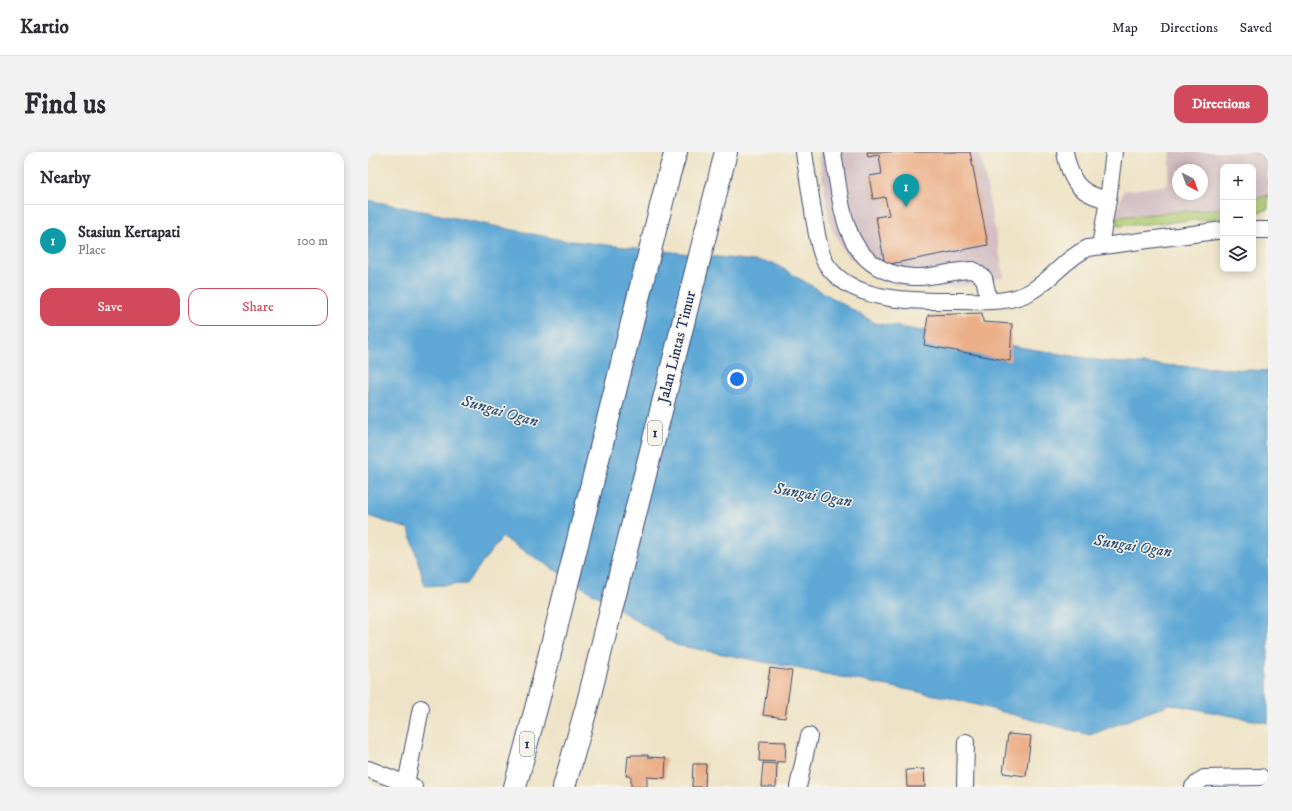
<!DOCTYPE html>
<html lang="en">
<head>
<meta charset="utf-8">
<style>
  :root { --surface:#fff; --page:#f2f2f3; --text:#2b2b33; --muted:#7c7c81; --line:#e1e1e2; --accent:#d1495b }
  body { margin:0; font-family:"IM FELL DW Pica",serif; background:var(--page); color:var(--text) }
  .controls { position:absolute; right:12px; top:12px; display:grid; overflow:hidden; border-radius:8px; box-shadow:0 2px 10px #0003 }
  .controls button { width:36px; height:36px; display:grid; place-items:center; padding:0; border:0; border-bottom:1px solid var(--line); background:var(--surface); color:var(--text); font:20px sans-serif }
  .compass { position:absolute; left:804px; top:12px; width:36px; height:36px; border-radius:50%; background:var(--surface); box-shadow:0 2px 10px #0003; rotate:139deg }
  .you { position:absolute; left:369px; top:227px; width:14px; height:14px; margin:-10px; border:3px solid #fff; border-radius:50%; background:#1a73e8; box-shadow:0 0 0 6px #1a73e833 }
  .badge { display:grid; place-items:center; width:26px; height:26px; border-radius:50%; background:var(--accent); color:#fff; font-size:13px; font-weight:700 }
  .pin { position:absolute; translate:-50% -33px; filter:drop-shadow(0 1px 2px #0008) }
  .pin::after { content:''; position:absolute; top:21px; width:14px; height:12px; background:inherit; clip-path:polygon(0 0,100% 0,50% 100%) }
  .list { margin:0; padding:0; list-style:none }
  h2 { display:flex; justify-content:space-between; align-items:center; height:52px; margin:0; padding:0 16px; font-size:17px }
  h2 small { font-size:13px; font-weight:400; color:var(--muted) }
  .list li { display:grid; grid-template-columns:26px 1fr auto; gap:12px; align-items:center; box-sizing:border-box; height:72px; padding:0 16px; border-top:1px solid var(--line) }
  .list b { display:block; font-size:15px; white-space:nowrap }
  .list p { margin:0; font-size:13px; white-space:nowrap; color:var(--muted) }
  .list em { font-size:13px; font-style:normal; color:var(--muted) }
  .actions { display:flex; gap:8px; padding:12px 16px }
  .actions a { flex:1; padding:9px 0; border:1px solid var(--accent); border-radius:12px; text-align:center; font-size:14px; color:var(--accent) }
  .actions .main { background:var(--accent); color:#fff }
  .icon { flex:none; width:22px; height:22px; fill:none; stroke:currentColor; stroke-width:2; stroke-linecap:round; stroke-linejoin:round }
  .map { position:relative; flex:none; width:900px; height:635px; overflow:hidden; border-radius:12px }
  header { display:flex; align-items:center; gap:24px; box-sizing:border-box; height:56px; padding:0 20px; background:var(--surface); border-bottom:1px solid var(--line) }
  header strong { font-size:19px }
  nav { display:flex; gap:22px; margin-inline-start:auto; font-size:14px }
  .intro { display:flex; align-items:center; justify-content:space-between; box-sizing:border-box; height:96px; padding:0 24px }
  h1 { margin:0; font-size:28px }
  .button { padding:10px 18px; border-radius:12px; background:var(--accent); color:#fff; font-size:14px; font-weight:700 }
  main { display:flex; gap:24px; padding:0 24px }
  aside { flex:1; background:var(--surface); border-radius:12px; box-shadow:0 2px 10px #0003 }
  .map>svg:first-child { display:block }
  .industrial { fill:#d2bec3; fill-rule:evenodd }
  .green { fill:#acc86e; stroke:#647c66 }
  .water { fill:#5fa8d6; stroke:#3d6c9a }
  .building { fill:#ebaf88 }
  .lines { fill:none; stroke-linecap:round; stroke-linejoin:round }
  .minor-casing { stroke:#3b4a6e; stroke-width:18 }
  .highway-casing { stroke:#3b4a6e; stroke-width:24 }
  .minor { stroke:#fff; stroke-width:16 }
  .highway { stroke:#fff; stroke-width:22 }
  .labels { text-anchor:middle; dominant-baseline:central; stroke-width:3; stroke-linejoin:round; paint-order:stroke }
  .shield { fill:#f7f3e8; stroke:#5d6a87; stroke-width:1 }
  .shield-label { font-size:14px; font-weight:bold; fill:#1b2f5e }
  .street-label { font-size:15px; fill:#1b2f5e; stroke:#f7f3e8 }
  .water-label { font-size:16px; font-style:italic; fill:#2f5382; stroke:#f7f3e8 }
</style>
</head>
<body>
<header>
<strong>Kartio</strong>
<nav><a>Map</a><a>Directions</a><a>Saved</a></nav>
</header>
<div class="intro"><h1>Find us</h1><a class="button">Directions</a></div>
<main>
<aside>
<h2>Nearby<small></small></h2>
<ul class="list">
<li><span class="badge" style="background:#0f9aa8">1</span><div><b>Stasiun Kertapati</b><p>Place</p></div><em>100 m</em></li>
</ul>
<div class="actions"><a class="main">Save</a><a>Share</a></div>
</aside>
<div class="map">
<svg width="900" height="635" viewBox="0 0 900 635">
  <rect width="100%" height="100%" fill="#f7f3e8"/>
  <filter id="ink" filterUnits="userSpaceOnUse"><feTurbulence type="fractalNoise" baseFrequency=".025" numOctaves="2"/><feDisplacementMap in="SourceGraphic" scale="8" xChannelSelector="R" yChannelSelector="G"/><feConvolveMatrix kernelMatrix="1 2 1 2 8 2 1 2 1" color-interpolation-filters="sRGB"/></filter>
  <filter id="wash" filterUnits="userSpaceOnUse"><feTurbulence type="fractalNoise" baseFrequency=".012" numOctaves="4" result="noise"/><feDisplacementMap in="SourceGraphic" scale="16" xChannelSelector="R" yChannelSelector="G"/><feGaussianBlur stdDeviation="0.9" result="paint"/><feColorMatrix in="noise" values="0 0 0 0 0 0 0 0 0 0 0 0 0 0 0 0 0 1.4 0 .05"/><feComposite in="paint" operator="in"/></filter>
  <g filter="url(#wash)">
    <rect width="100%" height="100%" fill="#eee3c6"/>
    <g class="industrial">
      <path d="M450 0H612L636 125 585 136 529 133 502 123 476 100 463 75Z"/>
      <path d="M803 0H900V43L885 48V15H855V56L748 65 755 39 800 33ZM810 18H834V42H810Z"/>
    </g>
    <g class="green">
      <path d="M900 43V57L885 62V48Z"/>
      <path d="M855 56V66L844 67 750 74 748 65Z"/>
    </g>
    <path class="water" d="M0 48 194 88 405 111 507 171 741 210 900 219V571L802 552 722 583 582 546 308 493 134 385 98 432 57 434 41 377 0 364Z"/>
    <g id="blocks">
      <g class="building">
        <path d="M499 0H602L620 93 517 113 508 65 521 63 517 45 505 47 501 24 514 22 511 3 500 5Z"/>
        <path d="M614 161 615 170 644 172 642 209 556 193 560 163Z"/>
        <path d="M402 516 424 519 417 566 395 563Z"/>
        <path d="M640 582 663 584 658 624 635 621Z"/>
        <path d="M392 589 418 590 417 610 391 609Z"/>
        <path d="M263 603H280V605L298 606 297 626 279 625V635H263V624H258L260 604 263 605Z"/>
        <path d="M395 611 409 612 408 635H393Z"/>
        <path d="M325 612H338L337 635H324Z"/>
        <path d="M556 617 557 635H539L538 618Z"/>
      </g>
    </g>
  </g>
  <g filter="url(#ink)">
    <use href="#blocks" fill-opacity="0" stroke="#3b4a6e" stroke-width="1"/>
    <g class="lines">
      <defs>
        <g id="minor">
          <path d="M436 0C439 22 443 44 446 66 449 81 450 96 457 110 482 152 549 149 591 149 614 149 638 152 660 141 682 130 696 107 720 96L855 78"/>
          <path d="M465 0C474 55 474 120 545 125 565 126 585 118 605 118L616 126 621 149"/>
          <path d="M697 0C703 30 710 41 740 48"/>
          <path d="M885 78H900"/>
          <path d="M732 94 740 48 746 0"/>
          <path d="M0 617 46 635"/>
          <path d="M38 632 53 556"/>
          <path d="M430 635 441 584"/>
          <path d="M597 635 598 590"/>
          <path d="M825 635 836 626 893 625"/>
        </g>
        <g id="highway">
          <path d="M147 635 170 549 301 22 308 0"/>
          <path d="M196 635 219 554 358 0"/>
        </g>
      </defs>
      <use href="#minor" class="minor-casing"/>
      <use href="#highway" class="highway-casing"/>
      <use href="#minor" class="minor"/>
      <use href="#highway" class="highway"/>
    </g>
  </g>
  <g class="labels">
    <g class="shield">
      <rect x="280" y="269" width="14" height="24" rx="3"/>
      <rect x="152" y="580" width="14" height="24" rx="3"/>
    </g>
    <g class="shield-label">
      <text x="287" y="281">1</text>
      <text x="159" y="592">1</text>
    </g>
    <g class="street-label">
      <text transform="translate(309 195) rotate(-76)">Jalan Lintas Timur</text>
    </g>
    <g class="water-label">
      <text transform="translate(132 259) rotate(16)">Sungai Ogan</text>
      <text transform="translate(445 343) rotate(10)">Sungai Ogan</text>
      <text transform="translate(765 394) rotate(9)">Sungai Ogan</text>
    </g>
  </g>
</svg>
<div class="controls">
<button>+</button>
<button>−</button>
<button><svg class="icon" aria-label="layers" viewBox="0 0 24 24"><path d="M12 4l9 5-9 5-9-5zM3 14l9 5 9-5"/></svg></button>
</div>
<svg class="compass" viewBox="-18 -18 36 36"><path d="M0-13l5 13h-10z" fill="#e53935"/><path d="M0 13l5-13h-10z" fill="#7c7c81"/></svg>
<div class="you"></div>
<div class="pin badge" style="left:538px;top:55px;background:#0f9aa8">1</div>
</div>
</main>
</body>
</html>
